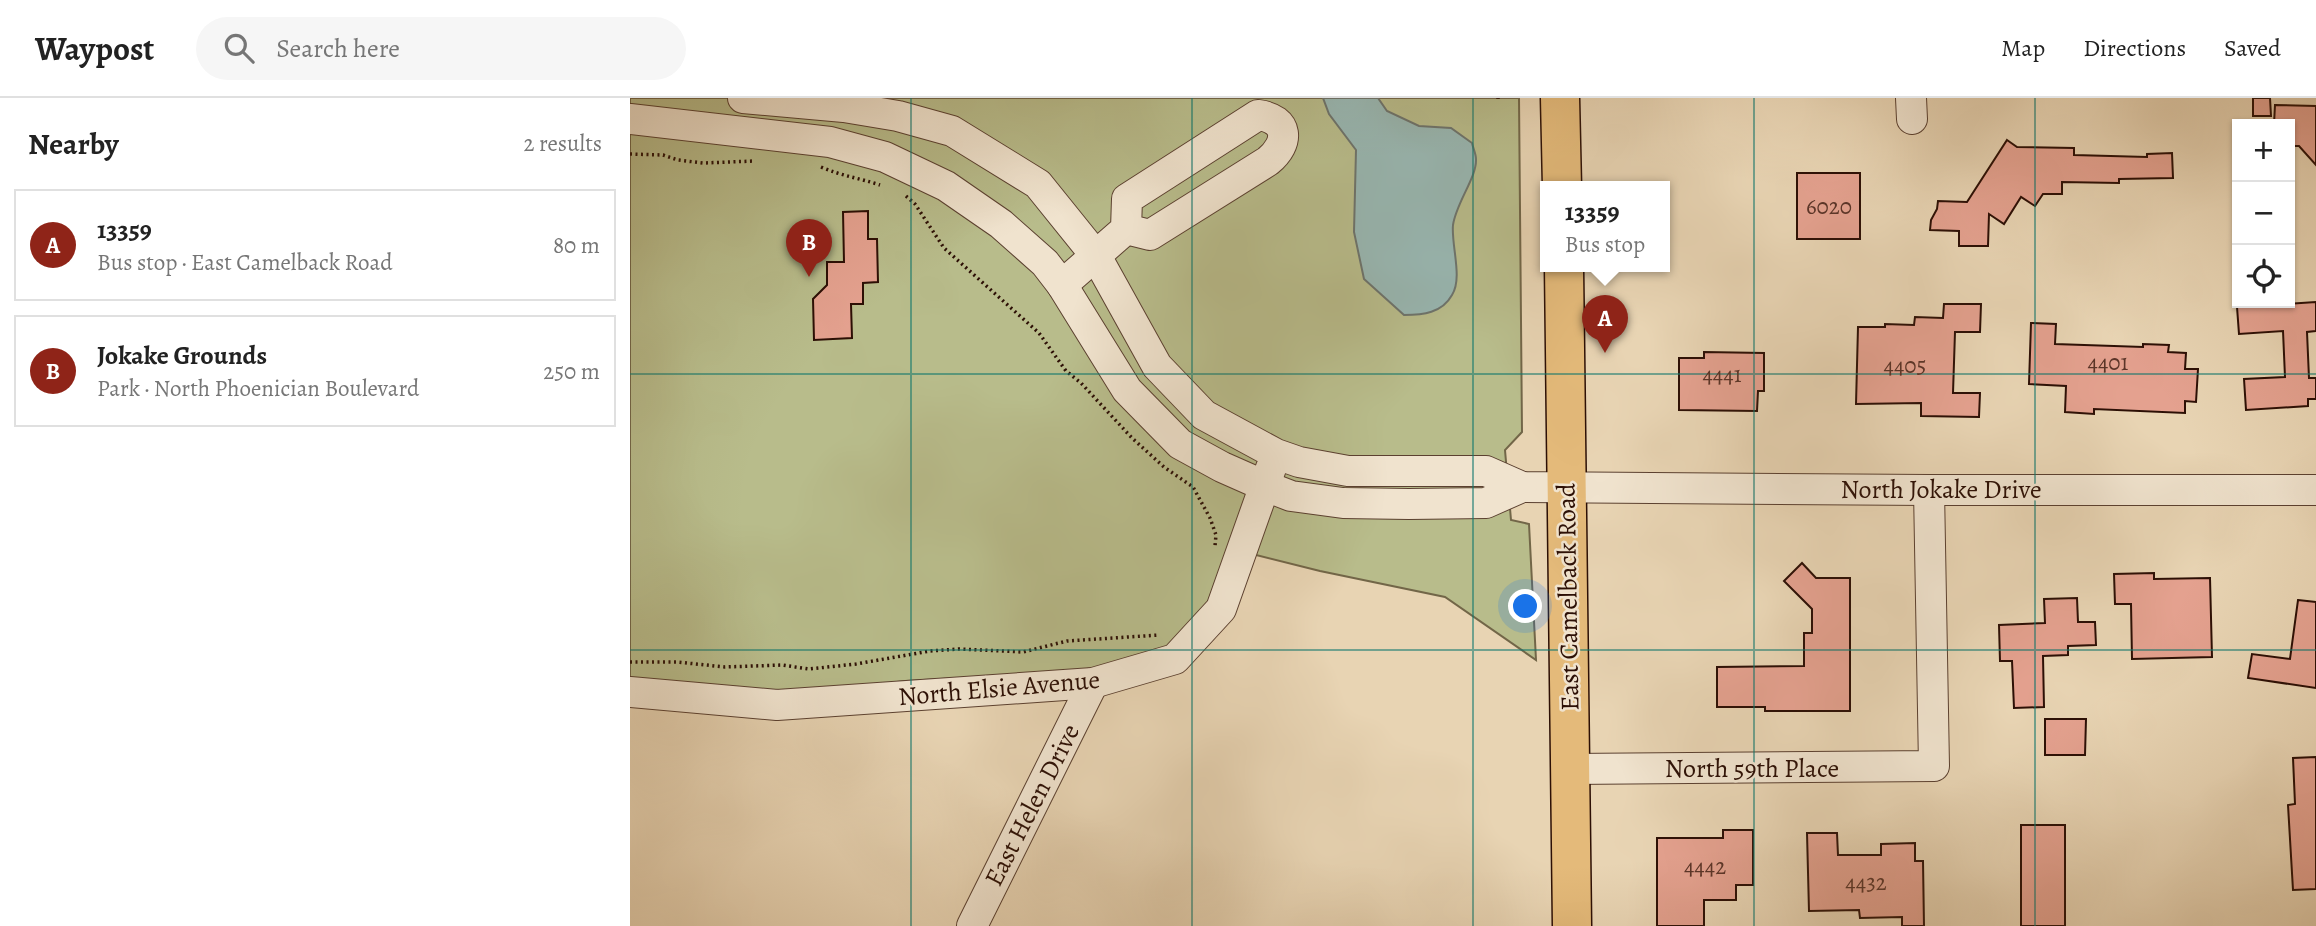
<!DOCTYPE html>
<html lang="en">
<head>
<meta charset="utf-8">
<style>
  :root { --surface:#fff; --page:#f6f6f6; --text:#222; --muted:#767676; --line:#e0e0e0; --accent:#8f2418 }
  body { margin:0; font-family:Alegreya,serif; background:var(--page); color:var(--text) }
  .controls { position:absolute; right:21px; top:21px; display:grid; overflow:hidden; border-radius:0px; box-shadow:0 2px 5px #0004 }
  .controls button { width:63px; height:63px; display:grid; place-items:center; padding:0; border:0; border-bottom:2px solid var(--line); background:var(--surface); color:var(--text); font:35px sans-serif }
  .you { position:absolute; left:896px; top:509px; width:24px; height:24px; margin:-18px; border:5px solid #fff; border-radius:50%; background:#1a73e8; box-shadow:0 0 0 10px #1a73e833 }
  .badge { display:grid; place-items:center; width:46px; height:46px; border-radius:50%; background:var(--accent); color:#fff; font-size:23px; font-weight:700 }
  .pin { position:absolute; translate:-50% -58px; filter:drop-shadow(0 2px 4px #0008) }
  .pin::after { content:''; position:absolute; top:37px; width:24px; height:21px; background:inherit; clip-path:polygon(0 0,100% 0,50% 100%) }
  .popup { position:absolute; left:910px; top:83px; width:130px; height:91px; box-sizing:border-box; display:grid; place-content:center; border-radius:0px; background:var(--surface); filter:drop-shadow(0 2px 5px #0005); font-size:23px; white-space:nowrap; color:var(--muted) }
  .popup b { font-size:26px; color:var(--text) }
  .popup::after { content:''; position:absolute; left:50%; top:100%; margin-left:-14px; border:14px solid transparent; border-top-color:var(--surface) }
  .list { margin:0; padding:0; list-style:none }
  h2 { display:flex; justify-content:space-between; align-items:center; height:91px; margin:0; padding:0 28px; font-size:30px }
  h2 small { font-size:23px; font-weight:400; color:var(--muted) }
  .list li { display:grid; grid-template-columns:46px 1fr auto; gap:21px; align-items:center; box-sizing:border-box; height:112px; margin:0 14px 14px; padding:0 14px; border:2px solid var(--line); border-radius:0px }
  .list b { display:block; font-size:26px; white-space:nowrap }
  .list p { margin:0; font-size:23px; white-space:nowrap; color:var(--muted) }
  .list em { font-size:23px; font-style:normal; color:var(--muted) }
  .icon { flex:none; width:38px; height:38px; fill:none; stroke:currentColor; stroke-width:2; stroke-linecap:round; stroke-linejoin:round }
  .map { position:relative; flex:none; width:1686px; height:828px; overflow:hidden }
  header { display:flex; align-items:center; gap:42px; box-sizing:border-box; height:98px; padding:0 35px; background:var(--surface); border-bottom:2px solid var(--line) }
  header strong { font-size:33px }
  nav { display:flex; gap:38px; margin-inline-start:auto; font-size:24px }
  .search { width:490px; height:63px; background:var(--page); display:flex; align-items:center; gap:18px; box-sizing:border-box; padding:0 24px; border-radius:38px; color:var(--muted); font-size:26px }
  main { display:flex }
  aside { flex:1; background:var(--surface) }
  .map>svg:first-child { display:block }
  .green { fill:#b8bc8b; stroke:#726648; stroke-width:2 }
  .water { fill:#98b7b2; stroke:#6d746d; stroke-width:2 }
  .building { fill:#e4a18f; stroke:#2c0f05; stroke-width:2 }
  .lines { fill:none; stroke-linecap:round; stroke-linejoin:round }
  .minor-casing { stroke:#5b4030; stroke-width:32 }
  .major-casing { stroke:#2c0f05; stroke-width:41 }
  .path { stroke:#2c0f05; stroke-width:3.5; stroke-dasharray:2 3.5; stroke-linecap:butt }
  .minor { stroke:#f0e3ce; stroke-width:30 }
  .major { stroke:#e4ba7a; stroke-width:38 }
  .grid { fill:none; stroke:#0f766e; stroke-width:2; stroke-opacity:0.55 }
  .labels { text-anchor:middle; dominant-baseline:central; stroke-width:5; stroke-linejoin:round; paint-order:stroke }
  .number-label { font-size:23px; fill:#5a3428 }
  .street-label { font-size:26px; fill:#2c0f05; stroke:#f0e3ce }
</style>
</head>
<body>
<header>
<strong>Waypost</strong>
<div class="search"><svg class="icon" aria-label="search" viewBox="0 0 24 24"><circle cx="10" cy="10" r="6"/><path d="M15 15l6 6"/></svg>Search here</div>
<nav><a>Map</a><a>Directions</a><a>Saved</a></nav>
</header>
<main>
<aside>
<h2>Nearby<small>2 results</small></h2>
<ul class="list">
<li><span class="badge">A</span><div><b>13359</b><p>Bus stop · East Camelback Road</p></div><em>80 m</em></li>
<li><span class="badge">B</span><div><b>Jokake Grounds</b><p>Park · North Phoenician Boulevard</p></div><em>250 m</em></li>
</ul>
</aside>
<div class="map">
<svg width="1686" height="828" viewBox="0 0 1686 828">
  <rect width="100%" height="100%" fill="#e8d4b3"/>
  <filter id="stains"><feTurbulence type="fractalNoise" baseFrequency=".00286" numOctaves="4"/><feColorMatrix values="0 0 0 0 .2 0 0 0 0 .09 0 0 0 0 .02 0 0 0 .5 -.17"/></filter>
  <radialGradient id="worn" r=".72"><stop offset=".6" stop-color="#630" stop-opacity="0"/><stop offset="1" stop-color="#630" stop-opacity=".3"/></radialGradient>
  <path class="green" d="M0 0H889L892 334 875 352 881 422 899 426 906 562 815 499 690 473 598 450 577 507 548 542 525 556 457 573 275 583 171 596 0 581Z"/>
  <path class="water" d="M693 0H748L757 13 789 28 821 30 842 45C843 50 846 56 846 61 847 79 826 105 823 127 821 147 833 180 822 197 812 215 793 217 774 217L734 181 724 134 726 52 699 16Z"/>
  <g class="building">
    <path d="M1623 0H1640L1641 18H1623Z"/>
    <path d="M1645 7 1686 8V67L1669 48H1660V26H1644Z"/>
    <path d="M1377 42 1387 49 1444 50V57L1517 59V56L1542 55 1543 80 1489 81V85L1432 84V96H1413L1405 108 1391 99 1374 126 1359 116 1358 148H1329V133L1300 132 1301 122 1307 111 1308 103 1337 104Z"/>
    <rect x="1167" y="75" width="63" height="66"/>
    <path d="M238 113V141H247L248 184 233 185V206H221L222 240 184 242 183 201 197 187V164H214L213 114Z"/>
    <path d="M1686 204V233L1677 234 1679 280H1686V301H1678V308L1616 312 1614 281 1655 279 1653 233 1609 236 1607 209Z"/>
    <path d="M1314 206H1351L1350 234H1325L1323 295H1350L1349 319 1291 318V305L1226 306 1228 229H1255V226L1284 227 1285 219 1313 220Z"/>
    <path d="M1401 225 1426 226 1425 246 1513 249V246L1539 247 1538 254 1556 255 1555 271H1568L1566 304 1555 303V315L1464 311V316L1435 314 1436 288 1399 286Z"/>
    <path d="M1074 254 1134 255V293H1128L1127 313 1049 312V260H1074Z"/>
    <path d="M1172 465 1186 480H1220V613H1135V609H1087V569L1174 568V535H1182V511L1154 483Z"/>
    <path d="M1524 475V481L1580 480 1582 559 1502 561 1501 506H1485L1484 476Z"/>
    <path d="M1447 500 1448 524H1465L1466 547 1438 548V557L1413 558 1414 609 1384 610 1382 563H1370L1369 527 1415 525 1414 501Z"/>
    <path d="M1668 502 1686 504V590L1618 580 1622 556 1660 561Z"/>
    <path d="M1415 621H1456L1455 657H1415Z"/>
    <path d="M1686 659V791L1663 792 1658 707 1665 706 1663 660Z"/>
    <rect x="1391" y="727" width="44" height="101"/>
    <path d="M1093 732H1123V787H1106V802H1074V828H1027V740H1093Z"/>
    <path d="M1177 735H1207L1208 757H1251V746L1285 745V763H1293L1294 828H1272V819L1230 820 1229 812 1179 813Z"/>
  </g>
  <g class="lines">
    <defs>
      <g id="minor">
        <path d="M113 0 214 9 268 18 322 33 408 86 466 158 527 268 574 317 646 356 669 364 718 373H856L892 389 1299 392H1686"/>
        <path d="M1281 0 1282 21"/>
        <path d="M0 21 200 44 255 59 316 88 371 126 415 165 432 187 497 292 550 346 592 369 635 388 661 398 713 405 779 406 856 405 892 389"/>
        <path d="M432 187 496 131 520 137 638 63C660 45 659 21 628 17L497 101 496 131"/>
        <path d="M0 594 147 607 463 585 545 561 591 511 641 370"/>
        <path d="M940 671 1304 668 1299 392"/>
        <path d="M342 828 463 585"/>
      </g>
      <g id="major">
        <path d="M930 0 932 89"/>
        <path d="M934 169 942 828"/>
      </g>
    </defs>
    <use href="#minor" class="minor-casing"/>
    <use href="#major" class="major-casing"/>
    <g class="path">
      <path d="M868 1V0"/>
      <path d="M0 56 33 57 48 62 73 65 125 63"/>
      <path d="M191 69C212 78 229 80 250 87"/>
      <path d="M276 98 285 106 314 150 409 235 436 273 451 285 502 340 534 369 563 389 580 420 586 437 585 448"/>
      <path d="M0 564H47L95 569 152 567 179 571 226 566 300 553 328 551 393 554 437 543 529 537"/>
    </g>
    <use href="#minor" class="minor"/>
    <use href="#major" class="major"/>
  </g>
  <path class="grid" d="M281 0V828M562 0V828M843 0V828M1124 0V828M1405 0V828M0 276H1686M0 552H1686"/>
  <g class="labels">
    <g class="number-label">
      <text x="1199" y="108">6020</text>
      <text x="1478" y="264">4401</text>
      <text x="1275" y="267">4405</text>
      <text x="1092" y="276">4441</text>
      <text x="1075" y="768">4442</text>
      <text x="1236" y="784">4432</text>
    </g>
    <g class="street-label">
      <text x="1311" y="391">North Jokake Drive</text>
      <text transform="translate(938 499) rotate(-91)">East Camelback Road</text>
      <text transform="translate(369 590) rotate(-5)">North Elsie Avenue</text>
      <text x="1122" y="670">North 59th Place</text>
      <text transform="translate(402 707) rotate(-63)">East Helen Drive</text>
    </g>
  </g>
  <rect width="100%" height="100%" filter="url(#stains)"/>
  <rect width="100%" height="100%" fill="url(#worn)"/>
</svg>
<div class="controls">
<button>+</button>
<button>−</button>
<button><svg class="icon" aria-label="locate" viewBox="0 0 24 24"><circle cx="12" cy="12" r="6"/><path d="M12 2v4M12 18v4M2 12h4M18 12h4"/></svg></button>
</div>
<div class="you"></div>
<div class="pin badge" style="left:975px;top:255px">A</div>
<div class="popup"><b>13359</b>Bus stop</div>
<div class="pin badge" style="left:179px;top:179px">B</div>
</div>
</main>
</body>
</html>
